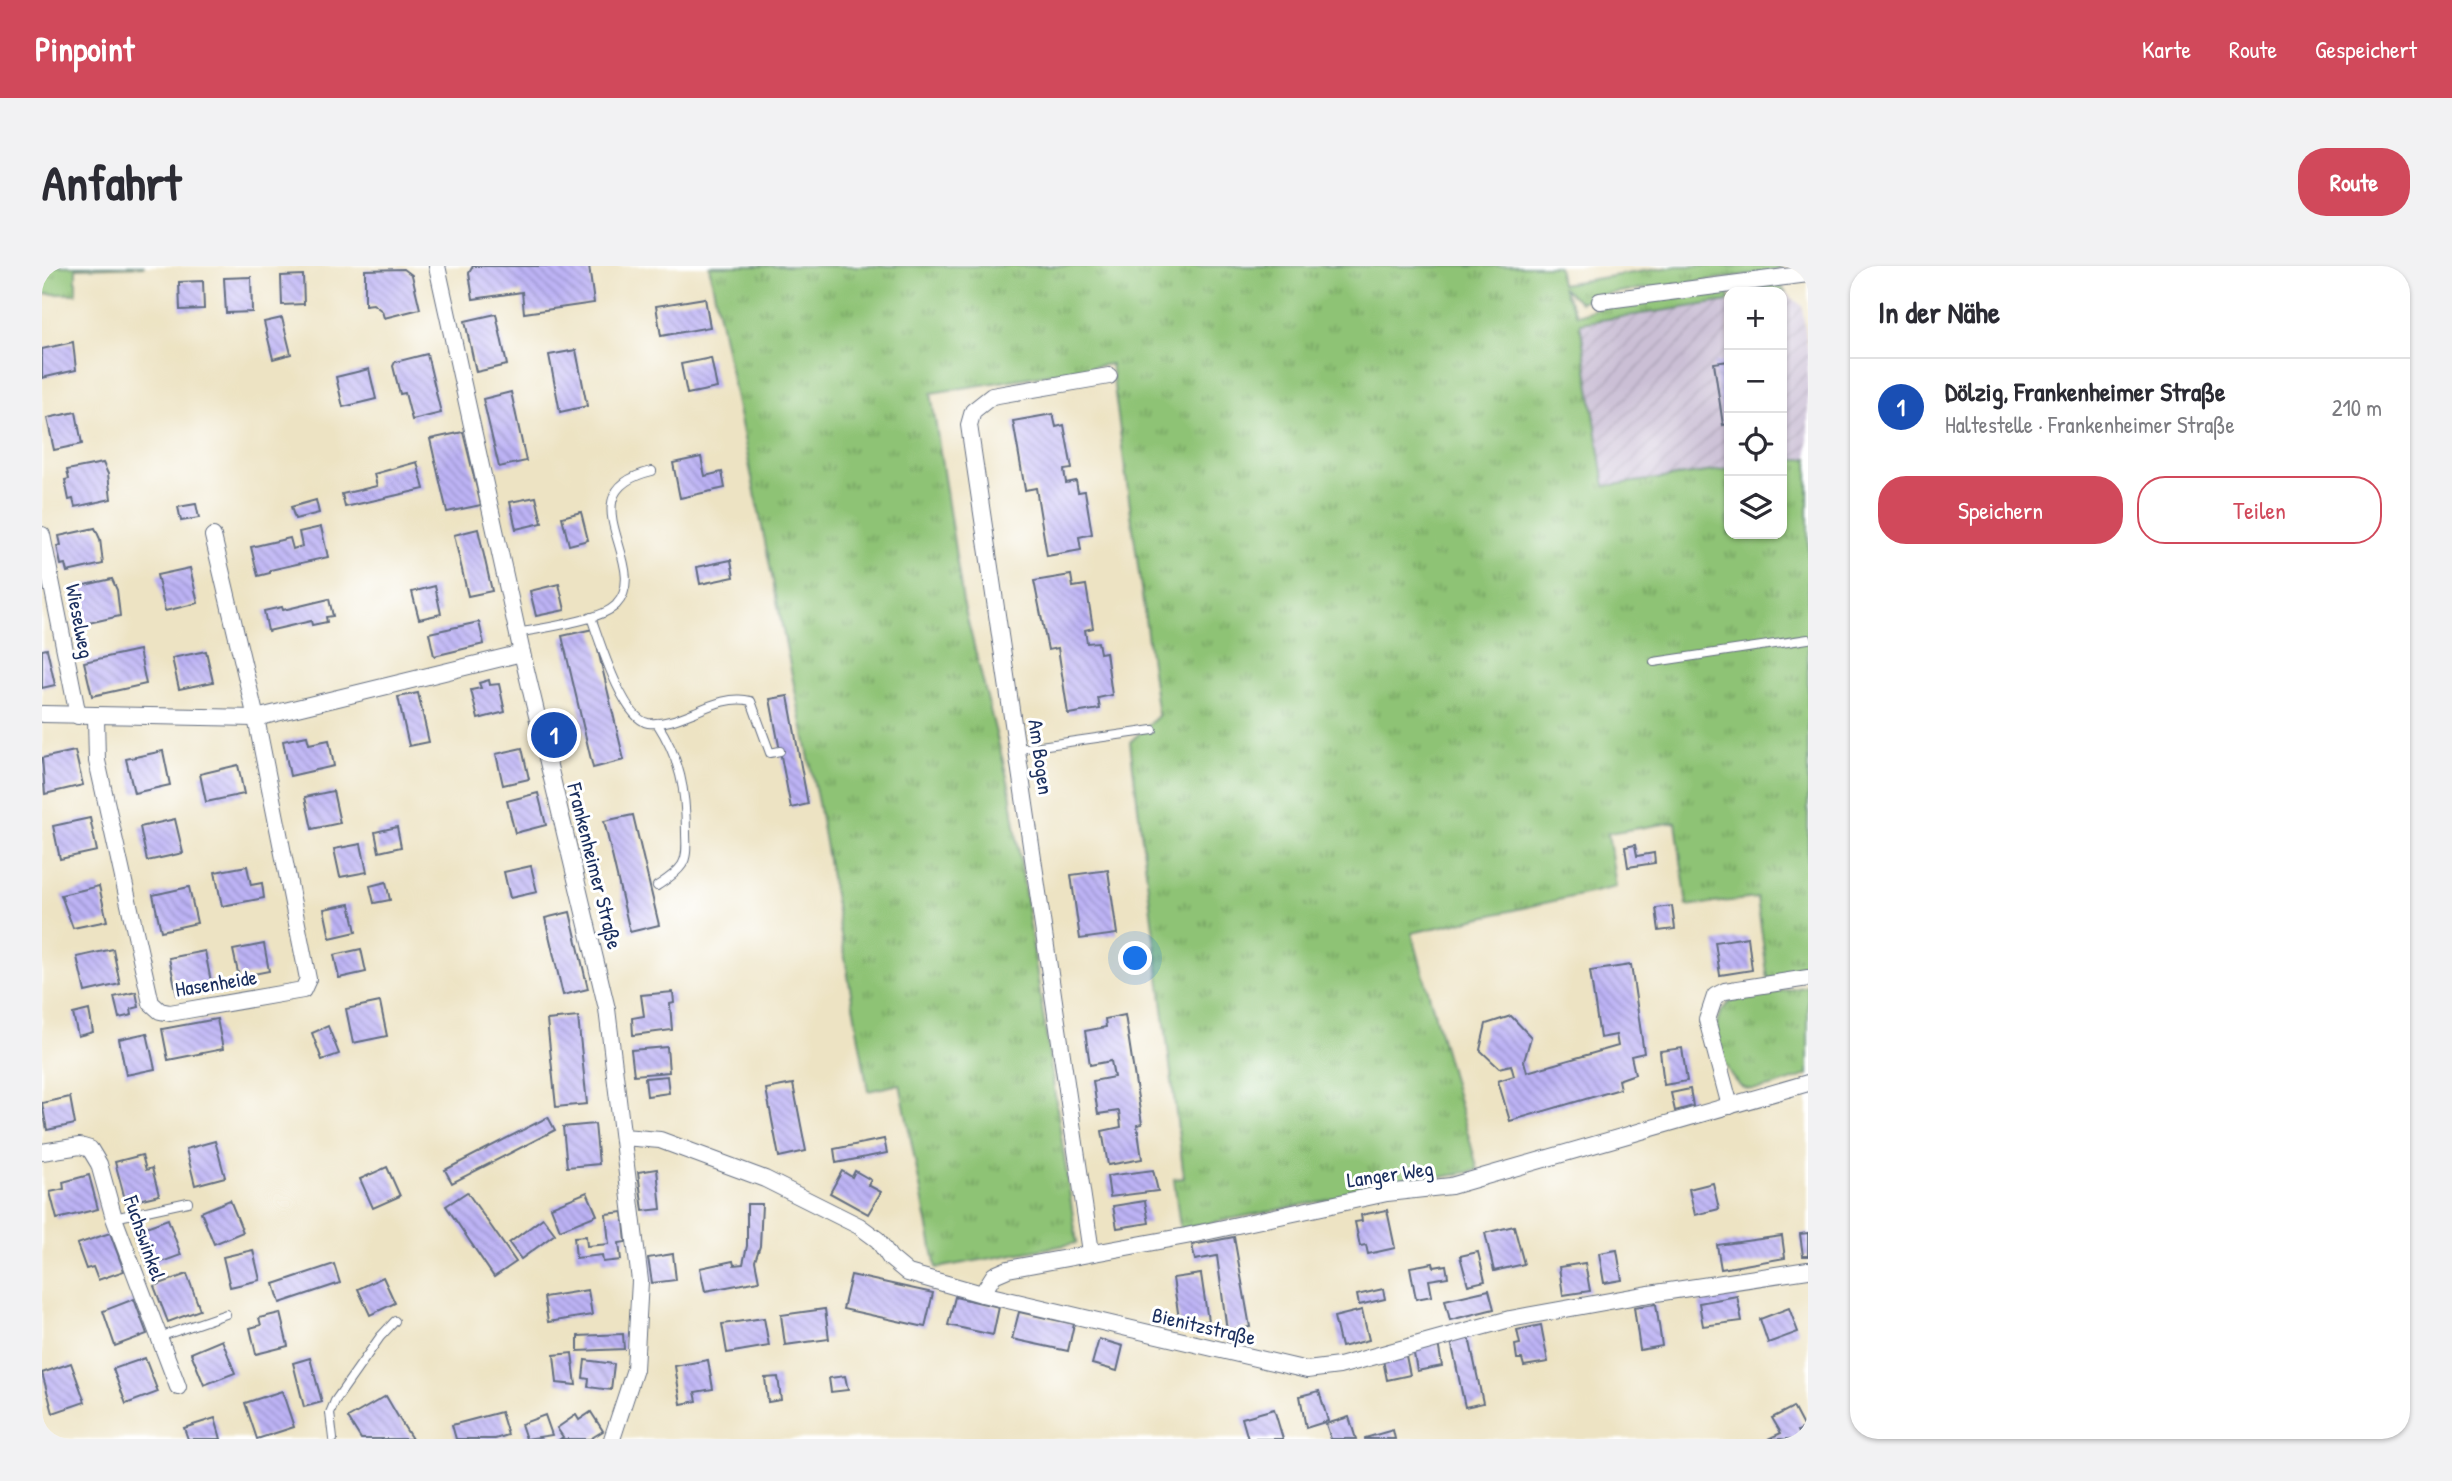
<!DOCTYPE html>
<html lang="de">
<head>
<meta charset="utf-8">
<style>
  :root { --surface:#fff; --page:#f2f2f3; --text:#2b2b33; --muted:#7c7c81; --line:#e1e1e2; --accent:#d1495b }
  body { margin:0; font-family:"Patrick Hand",sans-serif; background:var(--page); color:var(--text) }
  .controls { position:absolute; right:21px; top:21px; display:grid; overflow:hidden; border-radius:14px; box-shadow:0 2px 5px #0004 }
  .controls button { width:63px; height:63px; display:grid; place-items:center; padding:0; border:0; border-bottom:2px solid var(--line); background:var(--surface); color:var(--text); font:35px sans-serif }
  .you { position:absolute; left:1094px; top:693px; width:24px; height:24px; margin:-18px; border:5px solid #fff; border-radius:50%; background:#1a73e8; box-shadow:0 0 0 10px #1a73e833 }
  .badge { display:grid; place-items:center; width:46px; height:46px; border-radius:50%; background:var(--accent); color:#fff; font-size:23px; font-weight:700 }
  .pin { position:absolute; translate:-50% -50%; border:4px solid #fff; box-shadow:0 2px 7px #0006 }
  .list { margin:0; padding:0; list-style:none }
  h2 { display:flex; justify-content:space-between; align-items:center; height:91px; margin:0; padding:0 28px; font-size:30px }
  h2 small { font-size:23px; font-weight:400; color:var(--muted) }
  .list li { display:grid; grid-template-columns:46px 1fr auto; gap:21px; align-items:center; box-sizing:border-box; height:98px; padding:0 28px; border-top:2px solid var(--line) }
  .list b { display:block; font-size:26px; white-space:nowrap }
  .list p { margin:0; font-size:23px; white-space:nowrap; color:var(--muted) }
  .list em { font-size:23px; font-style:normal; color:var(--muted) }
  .actions { display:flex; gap:14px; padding:21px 28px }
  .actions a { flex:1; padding:16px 0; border:2px solid var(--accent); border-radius:28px; text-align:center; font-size:24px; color:var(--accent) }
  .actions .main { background:var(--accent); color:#fff }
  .icon { flex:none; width:38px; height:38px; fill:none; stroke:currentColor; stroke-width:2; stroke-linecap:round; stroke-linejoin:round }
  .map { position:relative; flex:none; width:1766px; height:1173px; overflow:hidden; border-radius:28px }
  header { display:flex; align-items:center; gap:42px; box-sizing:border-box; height:98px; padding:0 35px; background:var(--accent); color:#fff }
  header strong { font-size:33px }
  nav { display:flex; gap:38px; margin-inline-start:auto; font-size:24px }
  .intro { display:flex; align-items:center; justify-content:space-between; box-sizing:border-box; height:168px; padding:0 42px }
  h1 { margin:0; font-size:49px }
  .button { padding:18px 32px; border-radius:28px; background:var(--accent); color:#fff; font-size:24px; font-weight:700 }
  main { display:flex; gap:42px; padding:0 42px }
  aside { flex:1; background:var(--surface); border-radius:28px; box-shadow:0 2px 5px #0004 }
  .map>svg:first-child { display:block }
  .industrial { fill:url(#industrial-furrows) }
  .grass { fill:url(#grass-tufts); stroke:#547969; stroke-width:2 }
  .building { fill:url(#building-back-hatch) }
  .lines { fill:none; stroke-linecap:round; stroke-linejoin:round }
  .lane-casing { stroke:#646e81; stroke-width:10 }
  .street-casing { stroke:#646e81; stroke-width:18 }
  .lane { stroke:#fff; stroke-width:8 }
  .street { stroke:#fff; stroke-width:16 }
  .labels { text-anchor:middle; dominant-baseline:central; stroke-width:6; stroke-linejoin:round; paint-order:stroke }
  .street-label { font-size:21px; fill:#1b2f5e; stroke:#fff }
</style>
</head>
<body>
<header>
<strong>Pinpoint</strong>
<nav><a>Karte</a><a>Route</a><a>Gespeichert</a></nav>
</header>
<div class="intro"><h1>Anfahrt</h1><a class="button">Route</a></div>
<main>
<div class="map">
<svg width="1766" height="1173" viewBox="0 0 1766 1173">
  <defs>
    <pattern id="industrial-furrows" width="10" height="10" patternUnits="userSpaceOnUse" patternTransform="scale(1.75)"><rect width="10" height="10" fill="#cbbfd5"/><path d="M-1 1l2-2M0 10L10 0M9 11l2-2" fill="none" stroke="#aea4b9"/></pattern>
    <pattern id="grass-tufts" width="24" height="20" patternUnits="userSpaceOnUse" patternTransform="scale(1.75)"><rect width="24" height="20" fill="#8ec374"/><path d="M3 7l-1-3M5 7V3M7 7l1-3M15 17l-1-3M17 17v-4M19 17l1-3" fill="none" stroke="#739f62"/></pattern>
    <pattern id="building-back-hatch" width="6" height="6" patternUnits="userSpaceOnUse" patternTransform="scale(1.75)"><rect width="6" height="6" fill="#bdb3f5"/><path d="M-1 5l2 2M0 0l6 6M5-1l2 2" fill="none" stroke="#9992ca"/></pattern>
  </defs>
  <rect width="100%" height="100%" fill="#fff"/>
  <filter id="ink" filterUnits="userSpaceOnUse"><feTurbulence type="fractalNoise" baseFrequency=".0143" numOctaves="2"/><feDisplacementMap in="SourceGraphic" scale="14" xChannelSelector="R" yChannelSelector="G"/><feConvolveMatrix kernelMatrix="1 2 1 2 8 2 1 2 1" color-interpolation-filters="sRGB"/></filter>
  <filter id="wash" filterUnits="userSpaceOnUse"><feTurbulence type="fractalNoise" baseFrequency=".00686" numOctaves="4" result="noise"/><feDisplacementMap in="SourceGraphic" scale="28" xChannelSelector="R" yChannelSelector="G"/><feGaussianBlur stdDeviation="1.57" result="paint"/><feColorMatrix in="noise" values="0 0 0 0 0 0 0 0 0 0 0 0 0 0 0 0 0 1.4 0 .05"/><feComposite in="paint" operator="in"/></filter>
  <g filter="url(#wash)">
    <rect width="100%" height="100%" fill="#ede3c3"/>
    <g class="industrial">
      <path d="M1743 26 1760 40 1766 85V192L1740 196V27Z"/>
      <path d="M1687 35V203L1563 220 1538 57Z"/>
    </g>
    <g class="grass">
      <path d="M0 0H103L34 2V28H0Z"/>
      <path d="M667 0H1516L1519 18 1635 0H1740L1733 5 1555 29 1538 36 1520 21 1535 49 1564 40 1738 18 1743 26H1687V35L1538 57 1563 220 1687 203V268H1740V196L1766 192V705L1726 714 1715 632 1645 640 1634 556 1566 567 1574 621 1370 667 1436 904 1138 963 1132 913 1142 912 1088 476 1116 450 1069 98 889 127 921 336 967 519 1035 977 894 1002 858 818 826 825 777 542Z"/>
      <path d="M1766 720V809C1749 814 1726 825 1707 823 1686 820 1670 771 1676 753 1678 745 1684 740 1689 735Z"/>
    </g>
    <g id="blocks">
      <g class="building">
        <path d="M431 0H547L552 37 482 47 480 26 431 33 427 7Z"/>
        <path d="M362 3 370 9 378 43 342 52 340 45 331 38 323 39V4Z"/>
        <path d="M261 9 262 38 240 39 239 10Z"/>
        <path d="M209 11 210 46 184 47 182 12Z"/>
        <path d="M161 15 162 43 138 44 137 16Z"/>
        <path d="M663 32 668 61 619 70 614 40Z"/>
        <path d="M454 48 465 99 434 106 423 55Z"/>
        <path d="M240 52 249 88 231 93 222 56Z"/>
        <path d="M31 76 34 104 0 112V83Z"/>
        <path d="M534 84 545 140 518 146 507 89Z"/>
        <path d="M385 88 399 147 370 154 363 127 358 128 351 100 353 96Z"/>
        <path d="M669 92 675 122 645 128 639 98Z"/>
        <path d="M1687 95V158L1681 159 1672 97Z"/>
        <path d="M327 103 334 133 301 141 294 111Z"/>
        <path d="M469 126 484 195 457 201 441 133Z"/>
        <path d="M34 146 40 178 12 184 5 152Z"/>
        <path d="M1011 148 1014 161 1022 159 1030 203 1022 204 1024 217 1034 215 1036 226 1043 225 1050 268 1037 271 1039 284 1005 290 994 222 983 224 971 155Z"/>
        <path d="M421 166 439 239 405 246 388 173Z"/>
        <path d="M659 191 663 210 680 206 683 222 638 232 631 197Z"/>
        <path d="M375 196 382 223 303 241 300 228 335 220 332 208Z"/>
        <path d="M61 197 66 208 69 233 33 241 31 233 27 234 23 214 27 213 25 204Z"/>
        <path d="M494 231 500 257 474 263 468 236Z"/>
        <path d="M274 234 277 247 253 253 249 241Z"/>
        <path d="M154 238 157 252 139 255 136 241Z"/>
        <path d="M539 246 546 274 527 279 520 251Z"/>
        <path d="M279 261 286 291 228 304V307L216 310 209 281 248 272 251 283 260 280 257 266Z"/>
        <path d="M53 262 58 273 61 298 25 306 23 298 19 299 15 280 19 279 17 270Z"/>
        <path d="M436 263 450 325 426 330 412 269Z"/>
        <path d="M689 294 692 311 658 318 655 301Z"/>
        <path d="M148 302 156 337 123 345 115 309Z"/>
        <path d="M1029 309 1031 321 1044 319 1051 362 1043 364 1045 377 1056 376 1058 387 1064 386 1070 429 1056 432 1058 443 1026 448 1016 382 1006 384 992 315Z"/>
        <path d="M70 313 75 324 78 350 42 358 40 350 36 351 32 331 36 330 34 321Z"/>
        <path d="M517 318 523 344 494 350 488 325Z"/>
        <path d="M393 320 399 348 377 353 370 326Z"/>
        <path d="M287 333 291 350 284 351 285 356 270 359 269 355 226 365 222 345 240 341 241 344Z"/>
        <path d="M437 356 442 378 392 390 387 367Z"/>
        <path d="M551 363 582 494 551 502 520 370Z"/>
        <path d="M5 383 13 419 0 422V384Z"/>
        <path d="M97 384 104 418 50 430 42 396Z"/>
        <path d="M164 385 171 416 137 423 130 392Z"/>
        <path d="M447 414 448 419 457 418 463 446 436 453 429 424 439 422 437 417Z"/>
        <path d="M376 427 387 476 367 480 356 431Z"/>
        <path d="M746 430 766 538 749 542 728 433Z"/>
        <path d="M265 470 267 478 287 474 292 500 248 510 241 475Z"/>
        <path d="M480 482 487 513 461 519 454 488Z"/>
        <path d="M33 485 41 519 3 528 0 492Z"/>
        <path d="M121 485 128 519 92 527 84 493Z"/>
        <path d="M196 499 202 528 164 536 158 508Z"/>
        <path d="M291 525 298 557 270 563 263 531Z"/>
        <path d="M496 527 504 559 473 567 465 535Z"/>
        <path d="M591 549 617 659 588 666 562 555Z"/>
        <path d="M48 552 55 585 18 593 11 560Z"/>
        <path d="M133 553 141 587 105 595 98 561Z"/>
        <path d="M355 561 359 581 337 586 333 566Z"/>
        <path d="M319 578 325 606 298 611 292 583Z"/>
        <path d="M1593 579 1595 590 1612 587 1613 597 1586 601 1583 581Z"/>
        <path d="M205 600 209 619 220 617 222 632 180 640 173 606Z"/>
        <path d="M489 600 495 626 468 632 462 606Z"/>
        <path d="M1066 604 1075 668 1038 673 1029 609Z"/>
        <path d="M344 616 348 634 332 637 328 620Z"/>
        <path d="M57 620 65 655 31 662 19 629Z"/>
        <path d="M147 621 155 657 119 665 111 629Z"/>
        <path d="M308 638 314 666 288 672 282 643Z"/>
        <path d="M1630 640 1633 663 1617 665 1614 642Z"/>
        <path d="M528 646 546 723 521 729 503 652Z"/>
        <path d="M1706 671 1710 704 1678 709 1673 676Z"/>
        <path d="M222 678 227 705 197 711 191 684Z"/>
        <path d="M71 683 78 718 43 726 35 691Z"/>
        <path d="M319 683 324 706 297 712 292 689Z"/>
        <path d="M163 685 170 721 135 729 127 692Z"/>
        <path d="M1589 699 1602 787 1589 790 1593 808 1576 814 1578 823 1468 855 1456 815 1472 810 1469 799 1457 802 1438 784 1444 758 1469 750 1489 771 1482 795 1485 806 1576 780 1574 769 1558 772 1548 705Z"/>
        <path d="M94 726 97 741 89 743 90 749 77 752 72 731Z"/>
        <path d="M631 726 632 737 628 738 630 764 591 769 590 752 602 750 599 729Z"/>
        <path d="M338 736 345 770 311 777 304 743Z"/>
        <path d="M47 744 51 766 36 770 31 748Z"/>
        <path d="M1083 749 1100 858 1095 859 1100 893 1066 899 1060 865 1079 861 1077 845 1056 848 1051 815 1072 811 1069 795 1048 799 1043 765 1064 761 1063 753Z"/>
        <path d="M536 751 545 838 514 841 505 754Z"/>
        <path d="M175 753 181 783 126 794 120 763Z"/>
        <path d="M286 760 297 788 280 794 270 767Z"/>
        <path d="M105 767 113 803 84 809 77 773Z"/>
        <path d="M625 781 627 806 592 809 589 784Z"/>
        <path d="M1640 782 1645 815 1622 819 1618 785Z"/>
        <path d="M625 810 627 827 605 830 603 812Z"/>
        <path d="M751 818 764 885 737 891 724 823Z"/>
        <path d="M1648 823 1651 840 1633 845 1629 827Z"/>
        <path d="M28 831 33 858 5 864 0 837Z"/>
        <path d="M506 851 513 864 410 917 403 904Z"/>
        <path d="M553 858 557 898 525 901 521 861Z"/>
        <path d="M842 873 845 887 794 897 792 883Z"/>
        <path d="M173 875 183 911 153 919 144 883Z"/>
        <path d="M100 889 104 904 110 902 117 929 84 937 73 896Z"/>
        <path d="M345 901 358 930 331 942 318 913Z"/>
        <path d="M615 903 619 943 601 945 596 906Z"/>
        <path d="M1111 904 1116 925 1068 931 1065 910Z"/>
        <path d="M800 905 810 911 813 905 829 914 826 919 839 926 826 948 788 927Z"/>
        <path d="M47 909 56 943 15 953 8 926 22 923 21 916Z"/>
        <path d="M1671 917 1677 943 1653 949 1647 923Z"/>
        <path d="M425 926 474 996 452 1011 404 940Z"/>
        <path d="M545 926 555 949 518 964 509 941Z"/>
        <path d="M188 934 201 966 172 978 159 946Z"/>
        <path d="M1103 935 1107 957 1075 962 1071 940Z"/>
        <path d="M705 938H720L718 980 713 995 717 1015 663 1025 658 1002 691 995 692 999 701 998 705 980Z"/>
        <path d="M1345 944 1353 982 1326 988 1324 979 1318 980 1313 956 1320 955 1319 949Z"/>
        <path d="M581 946 584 976 577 977 579 994 561 996 560 989 534 992 532 971 544 970 545 980 567 978 564 948Z"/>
        <path d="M501 952 513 968 479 993 467 977Z"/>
        <path d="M126 953 139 989 106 1001 93 965Z"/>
        <path d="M1472 960 1482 998 1452 1005 1443 967Z"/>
        <path d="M68 967 82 1005 56 1014 51 1001 44 1003 35 978Z"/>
        <path d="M1766 967V990H1761L1758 968Z"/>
        <path d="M1740 970 1743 992 1679 1003 1675 979Z"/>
        <path d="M1192 971 1208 1061 1185 1065 1175 990 1153 994 1150 979Z"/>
        <path d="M211 984 218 1014 188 1021 181 991Z"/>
        <path d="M1575 984 1580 1014 1562 1017 1557 987Z"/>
        <path d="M1436 986 1443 1015 1426 1019 1418 990Z"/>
        <path d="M631 988 634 1014 610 1017 606 992Z"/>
        <path d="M1391 997 1392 1001 1404 999 1406 1011 1387 1014 1390 1030 1374 1033 1368 1001Z"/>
        <path d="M1543 997 1548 1025 1521 1029 1517 1001Z"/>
        <path d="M292 998 298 1017 238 1037 232 1018Z"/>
        <path d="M145 1008 158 1044 126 1056 112 1020Z"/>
        <path d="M1159 1008 1166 1055 1138 1060 1131 1012Z"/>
        <path d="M809 1009 891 1027 883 1061 801 1043Z"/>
        <path d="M341 1011 353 1037 328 1049 316 1023Z"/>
        <path d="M1341 1023 1343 1033 1317 1039 1315 1029Z"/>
        <path d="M546 1024 550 1049 506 1056 502 1031Z"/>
        <path d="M1447 1024 1452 1043 1408 1054 1403 1034Z"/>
        <path d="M1695 1030 1700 1055 1661 1060 1657 1037Z"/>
        <path d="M913 1031 957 1041 951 1069 906 1059Z"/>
        <path d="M92 1033 105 1068 73 1080 61 1045Z"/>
        <path d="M1614 1038 1620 1080 1598 1084 1592 1041Z"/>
        <path d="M1747 1042 1756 1066 1726 1077 1718 1053Z"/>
        <path d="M783 1043 787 1073 743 1079 739 1049Z"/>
        <path d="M1320 1044 1327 1074 1299 1081 1292 1051Z"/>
        <path d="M977 1046 1032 1058 1026 1085 970 1073Z"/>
        <path d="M238 1047 246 1080 214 1088 208 1062 219 1059 217 1052Z"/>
        <path d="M722 1052 727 1080 685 1087 680 1058Z"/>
        <path d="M1499 1059 1506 1096 1482 1100 1480 1093H1475L1473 1079 1478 1078 1475 1064Z"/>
        <path d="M581 1068 582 1083 536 1085V1070Z"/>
        <path d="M1427 1071 1441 1137 1423 1141 1409 1075Z"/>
        <path d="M1057 1073 1081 1080 1075 1105 1050 1098Z"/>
        <path d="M180 1074 193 1107 162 1119 149 1087Z"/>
        <path d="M1396 1077 1400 1100 1375 1105 1371 1082Z"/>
        <path d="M1363 1085 1368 1109 1345 1114 1340 1089Z"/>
        <path d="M530 1087 534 1119 515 1117 512 1089Z"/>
        <path d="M103 1092 116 1126 84 1138 71 1103Z"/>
        <path d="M268 1092 280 1136 262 1141 251 1097Z"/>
        <path d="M543 1094 572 1098 569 1124 546 1121 547 1113 541 1112Z"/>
        <path d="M666 1094 671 1123 653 1126 655 1135 639 1138 633 1100Z"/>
        <path d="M29 1097 43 1136 11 1147 0 1107Z"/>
        <path d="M803 1110 806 1124 789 1126 787 1112Z"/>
        <path d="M736 1111 739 1134 726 1136 723 1112Z"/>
        <path d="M240 1125 252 1161 215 1173 203 1137Z"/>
        <path d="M1277 1125 1286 1155 1264 1162 1258 1130Z"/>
        <path d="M344 1130 358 1154 370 1173H319L306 1152Z"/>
        <path d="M1751 1141 1762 1162 1756 1165 1760 1173H1726L1739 1167 1730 1152Z"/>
        <path d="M1232 1143 1241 1173H1206L1200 1152Z"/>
        <path d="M459 1146 466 1169 453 1173H414L410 1159Z"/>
        <path d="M549 1146 561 1165 548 1173H518L521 1171 515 1162 534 1149 537 1154Z"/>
        <path d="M503 1149 510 1169 484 1173 479 1158Z"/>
        <path d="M1307 1151 1314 1173H1289L1284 1158Z"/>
        <path d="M173 1152 179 1173H146L142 1162Z"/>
        <path d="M1351 1164 1353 1173H1323V1172Z"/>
      </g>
    </g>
  </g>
  <g filter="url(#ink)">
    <use href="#blocks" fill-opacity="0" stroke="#646e81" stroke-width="2"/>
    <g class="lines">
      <defs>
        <g id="lane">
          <path d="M549 351C557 373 581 453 606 457 622 459 638 452 653 446 671 438 690 430 709 435L728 487 738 485"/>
          <path d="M476 367C499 362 558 355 574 339 612 299 521 226 610 205"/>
          <path d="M1612 396 1766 373"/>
          <path d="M615 457C638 493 644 524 644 567 644 577 646 590 640 599 634 608 624 614 615 620"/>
          <path d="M977 483 1111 464"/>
          <path d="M72 952 146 936"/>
          <path d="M117 1071 184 1048"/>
          <path d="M291 1173 288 1147 293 1135 338 1071 353 1055"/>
        </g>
        <g id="street">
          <path d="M395 0 480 387 565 743 598 1015 593 1103 570 1173"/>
          <path d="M1558 35 1766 8"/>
          <path d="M0 269 36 450"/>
          <path d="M0 448 214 452 480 387"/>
          <path d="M54 451 55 495 109 737 118 745 128 747 261 724 266 713 214 452 171 270"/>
          <path d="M1688 840 1665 754 1673 730 1683 725 1766 712"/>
          <path d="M581 871 618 874 723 913 817 960 836 974 848 992 866 1007 940 1028 1265 1104 1297 1100 1468 1053 1601 1029 1766 1004"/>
          <path d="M0 886 38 880 48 883 57 898 72 952 136 1121"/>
          <path d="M1049 986 927 159 931 145 950 130 1067 110"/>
          <path d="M940 1028 952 1009 966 1003 1144 970 1345 927 1409 920 1766 817"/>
        </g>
      </defs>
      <use href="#lane" class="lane-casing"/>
      <use href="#street" class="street-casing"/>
      <use href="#lane" class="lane"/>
      <use href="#street" class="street"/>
    </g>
  </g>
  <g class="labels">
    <g class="street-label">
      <text transform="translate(38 355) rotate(79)">Wieselweg</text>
      <text transform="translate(999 491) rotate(82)">Am Bogen</text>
      <text transform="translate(553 600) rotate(76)">Frankenheimer Straße</text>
      <text transform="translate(174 717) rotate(-9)">Hasenheide</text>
      <text transform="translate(1348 908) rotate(-8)">Langer Weg</text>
      <text transform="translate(103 972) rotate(71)">Fuchswinkel</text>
      <text transform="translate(1162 1060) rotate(13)">Bienitzstraße</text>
    </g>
  </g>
</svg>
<div class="controls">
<button>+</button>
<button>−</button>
<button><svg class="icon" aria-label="locate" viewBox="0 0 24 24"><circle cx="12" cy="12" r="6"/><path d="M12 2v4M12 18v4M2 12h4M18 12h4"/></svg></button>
<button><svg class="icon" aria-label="layers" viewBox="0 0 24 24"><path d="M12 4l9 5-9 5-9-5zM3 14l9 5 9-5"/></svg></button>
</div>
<div class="you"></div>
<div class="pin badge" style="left:512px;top:469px;background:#1a4fb4">1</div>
</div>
<aside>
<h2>In der Nähe<small></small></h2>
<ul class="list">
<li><span class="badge" style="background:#1a4fb4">1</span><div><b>Dölzig, Frankenheimer Straße</b><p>Haltestelle · Frankenheimer Straße</p></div><em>210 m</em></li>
</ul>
<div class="actions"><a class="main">Speichern</a><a>Teilen</a></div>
</aside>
</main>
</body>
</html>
